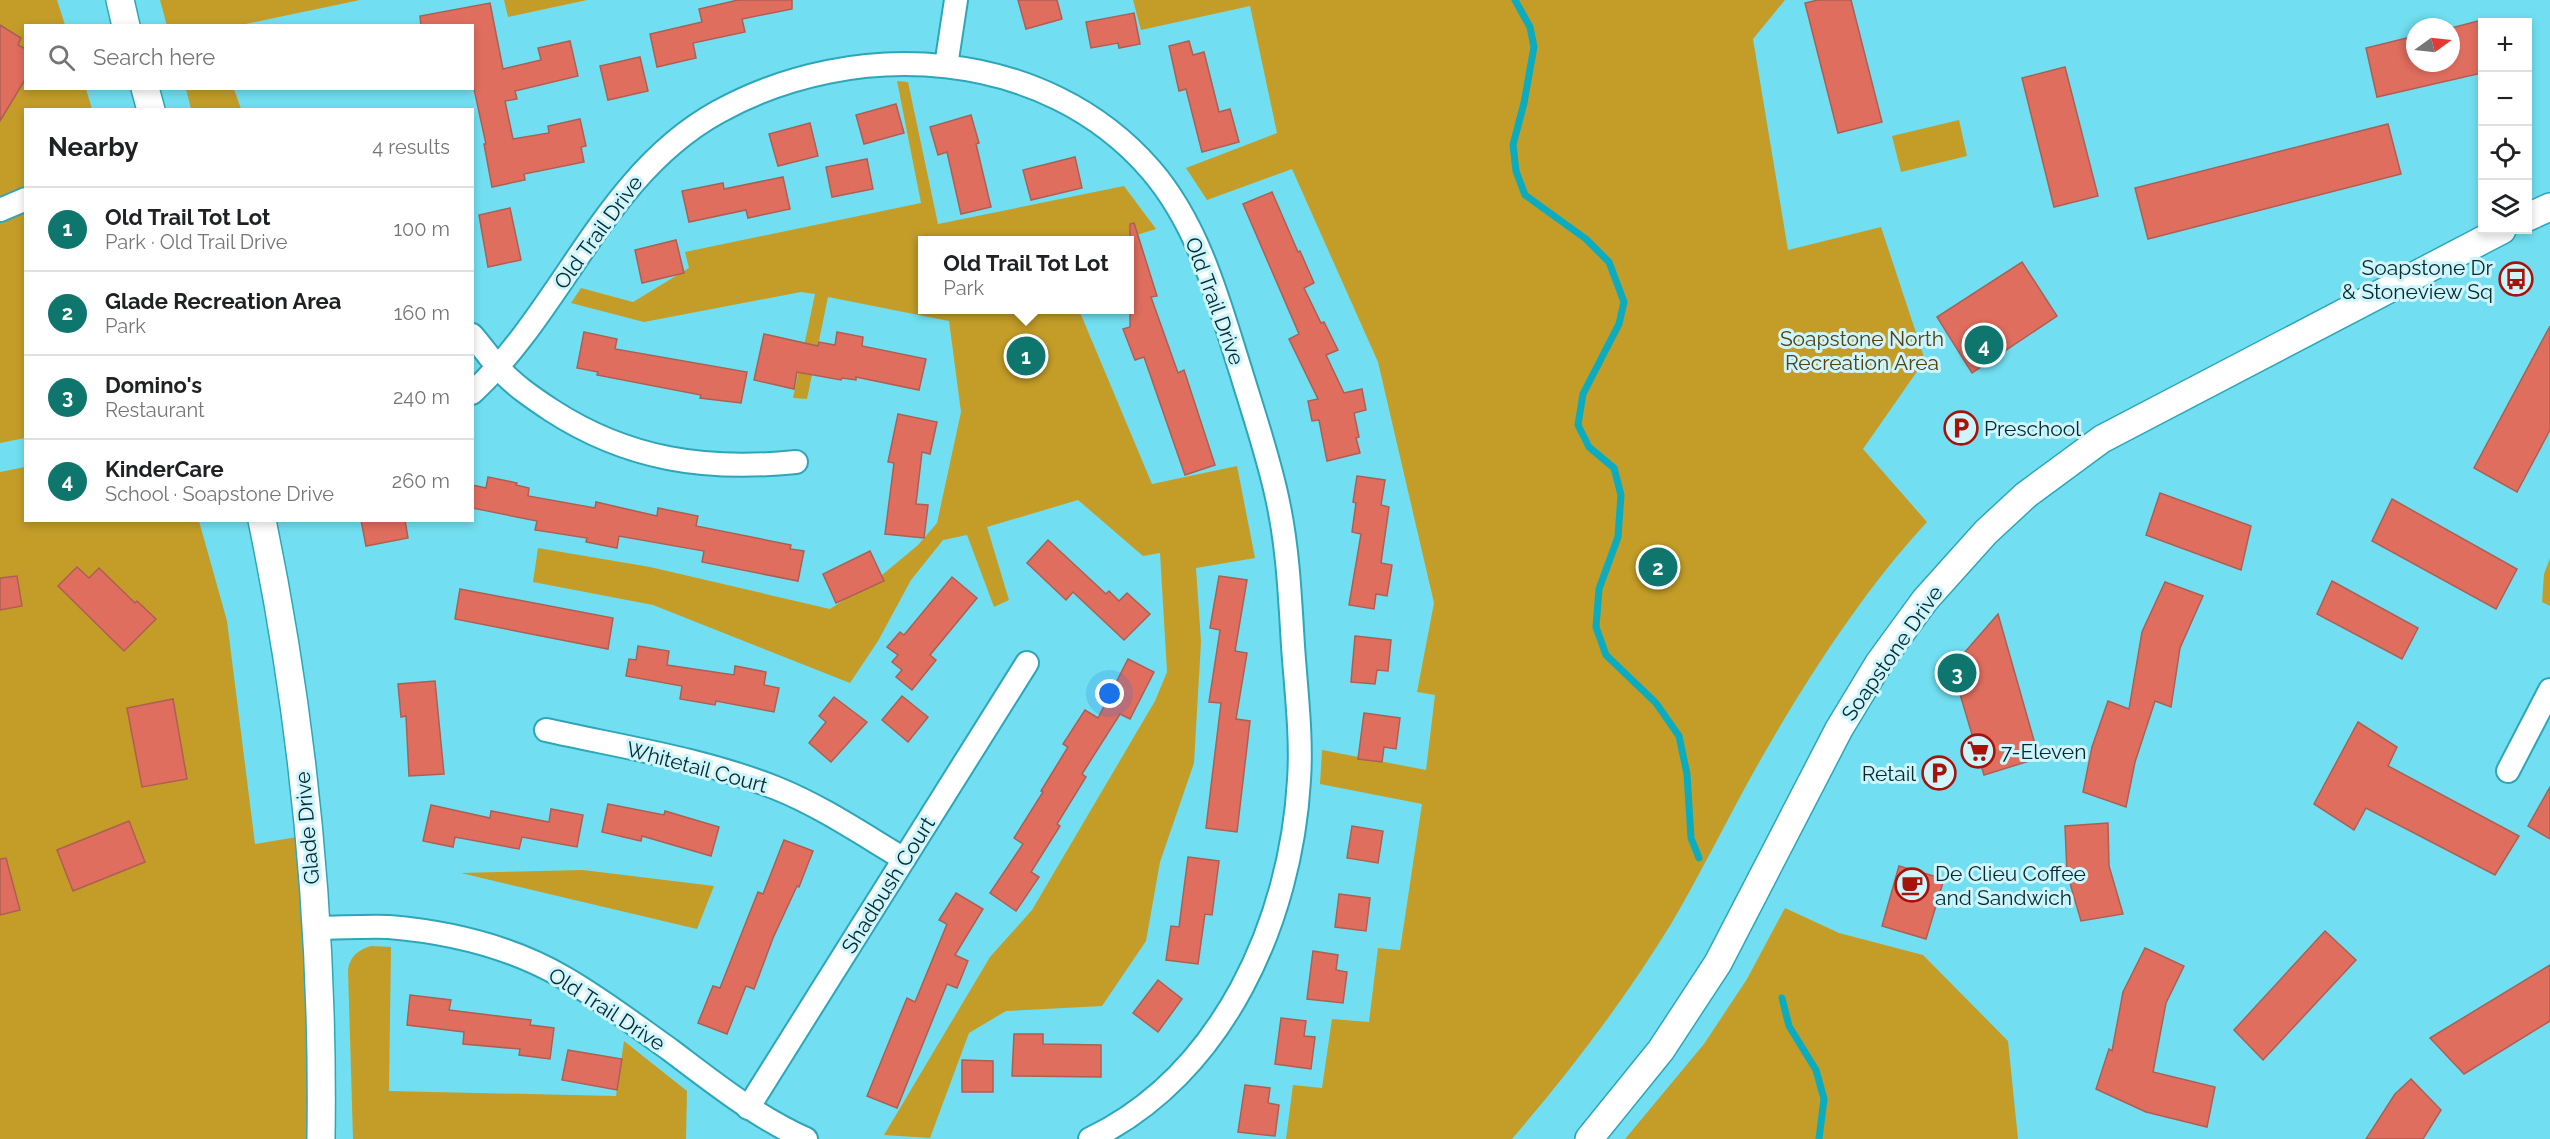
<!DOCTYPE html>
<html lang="en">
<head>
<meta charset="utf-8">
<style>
  :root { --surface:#fff; --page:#f6f6f6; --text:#202124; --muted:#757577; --line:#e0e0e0; --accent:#0f766e }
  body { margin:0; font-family:Raleway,sans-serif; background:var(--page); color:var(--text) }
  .controls { position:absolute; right:18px; top:18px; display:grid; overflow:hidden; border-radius:0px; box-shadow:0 3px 9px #0003 }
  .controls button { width:54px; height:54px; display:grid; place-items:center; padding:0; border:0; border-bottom:2px solid var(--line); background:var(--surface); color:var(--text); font:30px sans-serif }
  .compass { position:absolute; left:2406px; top:18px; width:54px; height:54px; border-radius:50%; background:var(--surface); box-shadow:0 3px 9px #0003; rotate:75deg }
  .you { position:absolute; left:1110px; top:694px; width:21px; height:21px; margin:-15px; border:4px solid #fff; border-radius:50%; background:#1a73e8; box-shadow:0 0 0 9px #1a73e833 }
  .badge { display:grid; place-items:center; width:39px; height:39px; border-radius:50%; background:var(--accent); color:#fff; font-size:20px; font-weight:700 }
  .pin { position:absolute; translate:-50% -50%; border:3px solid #fff; box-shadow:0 2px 6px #0006 }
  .popup { position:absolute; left:918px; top:236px; width:216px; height:78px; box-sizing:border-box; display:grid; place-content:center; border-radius:0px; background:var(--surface); filter:drop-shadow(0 2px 4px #0005); font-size:20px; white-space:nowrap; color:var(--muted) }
  .popup b { font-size:22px; color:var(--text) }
  .popup::after { content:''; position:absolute; left:50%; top:100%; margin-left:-12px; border:12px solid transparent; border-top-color:var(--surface) }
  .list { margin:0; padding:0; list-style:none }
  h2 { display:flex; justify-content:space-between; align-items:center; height:78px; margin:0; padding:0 24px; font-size:26px }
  h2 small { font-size:20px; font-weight:400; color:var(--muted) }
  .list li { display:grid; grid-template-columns:39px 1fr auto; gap:18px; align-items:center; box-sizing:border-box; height:84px; padding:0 24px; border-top:2px solid var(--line) }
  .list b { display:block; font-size:22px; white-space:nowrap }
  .list p { margin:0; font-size:20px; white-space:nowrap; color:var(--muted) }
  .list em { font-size:20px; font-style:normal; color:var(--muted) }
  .icon { flex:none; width:33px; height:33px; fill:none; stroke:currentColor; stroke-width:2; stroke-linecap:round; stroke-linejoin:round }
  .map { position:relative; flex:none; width:2550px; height:1139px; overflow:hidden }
  .search { position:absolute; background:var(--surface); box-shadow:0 3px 9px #0003; left:24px; top:24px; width:450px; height:66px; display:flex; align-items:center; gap:15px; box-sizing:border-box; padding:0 21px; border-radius:0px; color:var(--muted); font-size:22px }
  .panel { position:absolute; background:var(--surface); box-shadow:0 3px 9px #0003; left:24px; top:108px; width:450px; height:414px; border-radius:0px }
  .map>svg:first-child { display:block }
  .green { fill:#c39d28 }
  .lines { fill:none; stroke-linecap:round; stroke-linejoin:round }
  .stream { stroke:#0bacc0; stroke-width:7 }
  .building { fill:#e06e5e; stroke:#ad5f53; stroke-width:1.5 }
  .minor-casing { stroke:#2ea6b8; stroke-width:26 }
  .tertiary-casing { stroke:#2ea6b8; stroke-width:30 }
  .minor { stroke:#fff; stroke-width:22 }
  .tertiary { stroke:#fff; stroke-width:27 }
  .labels { text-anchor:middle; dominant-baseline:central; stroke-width:6; stroke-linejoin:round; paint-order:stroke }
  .street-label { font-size:21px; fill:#042a2f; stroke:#cef5fc }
  .poi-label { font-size:21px; fill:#042a2f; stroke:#cef5fc; text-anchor:start }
  .park-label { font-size:21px; fill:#53410e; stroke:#cef5fc }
</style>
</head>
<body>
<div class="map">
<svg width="2550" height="1139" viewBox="0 0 2550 1139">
  <rect width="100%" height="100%" fill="#71dff1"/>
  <g class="green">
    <path d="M0 0H57L65 25 26 26V88L86 89 92 109 26 110 25 438 0 443Z"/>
    <path d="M160 0H360L241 25 167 26Z"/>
    <path d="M504 0H587L508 17Z"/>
    <path d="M1133 0H1785L1753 39 1788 250 1881 227 1925 360 1863 449 1927 522C1859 595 1795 697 1747 784 1722 830 1698 878 1671 924 1624 1001 1570 1071 1512 1139H1286L1293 1085 1322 1088 1332 1019 1369 1022 1378 948 1400 950 1422 804 1320 784 1322 750 1426 770 1435 695 1417 692 1434 603 1378 362 1292 169 1207 200 1186 168 1277 133 1250 6 1141 30Z"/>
    <path d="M897 81 908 82 938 224 1124 186 1156 229 1120 240H922V310H1079L1152 484 1237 466 1255 558 1196 568 1201 642 1194 763 1160 862 1146 941 1102 1006 1006 1011 969 1033 930 1138 884 1135 990 957 1032 910 1155 701 1167 672 1160 553 1143 556 1078 500 987 527 1009 600 994 607 967 535 943 540 911 580 878 641 850 683 653 605 533 582 538 548 650 567 830 609 882 575 918 545 937 523 961 412 949 321 828 297 807 399 793 398 815 294 801 292 644 322 571 303 581 288 633 302 689 268 685 252 921 203Z"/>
    <path d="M186 89H234L241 109H191Z"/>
    <path d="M1959 120 1967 156 1901 172 1892 136Z"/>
    <path d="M25 467 26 520 199 521 227 621 255 844 309 835 318 1139H0V472Z"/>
    <path d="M2550 558V606L2542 602 2544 574Z"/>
    <path d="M583 870 714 886 697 929 461 873Z"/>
    <path d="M1785 908 1839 933 1923 955 2008 1041 2018 1139H1625L1704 1044 1747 979Z"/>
    <path d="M371 946 391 947 389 1091 616 1096 624 1041 687 1091 686 1139H353L348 970C350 956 358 950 371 946Z"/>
  </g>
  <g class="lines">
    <g class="stream">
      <path d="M1515 0 1530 27 1534 47 1524 103 1513 145 1516 171 1525 195 1586 239 1609 262 1624 302 1619 324 1583 394 1578 425 1589 447 1614 468 1621 495 1618 537 1599 589 1596 627 1606 655 1656 703 1679 736 1687 774 1691 838 1699 858"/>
      <path d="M1782 998 1789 1026 1816 1070 1824 1099 1819 1139"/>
    </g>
  </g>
  <g class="building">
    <path d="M738 0H792V9L742 19 745 32 693 43 696 58 657 67 650 34 702 22 699 9Z"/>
    <path d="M1018 0H1057L1062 19 1026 29Z"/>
    <path d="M1818 0H1851L1882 122 1838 133 1805 3Z"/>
    <path d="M490 3 503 69 541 60 538 48 570 41 578 76 515 91 517 99 505 101 513 139 549 133 548 126 580 119 586 146 581 147 584 162 524 174 525 180 492 187 484 144H486L472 80V26H421L420 16Z"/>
    <path d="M1134 13 1140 44 1119 48 1118 43 1091 48 1086 22Z"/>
    <path d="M2482 20V73L2377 97 2366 48 2415 36V63H2451V28Z"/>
    <path d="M0 25 21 38 18 45 26 49V78L0 121Z"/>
    <path d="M1189 41 1193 55 1204 52 1219 112 1230 109 1239 142 1202 152 1186 89 1179 91 1169 46Z"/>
    <path d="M640 57 648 91 608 100 600 66Z"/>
    <path d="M2065 67 2098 196 2054 207 2022 78Z"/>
    <path d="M896 104 904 133 864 144 856 115Z"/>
    <path d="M971 115 979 143 976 144 991 207 961 214 947 152 938 155 930 127Z"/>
    <path d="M810 123 818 156 778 166 769 134Z"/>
    <path d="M2388 124 2401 174 2148 239 2135 188Z"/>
    <path d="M1075 157 1082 188 1031 200 1023 170Z"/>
    <path d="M867 159 873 189 832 197 826 167Z"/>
    <path d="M783 177 790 209 748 218 746 210 689 222 682 191 723 183 724 189Z"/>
    <path d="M1272 192 1298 252 1300 251 1314 283 1304 288 1321 323 1324 322 1338 350 1326 355 1344 393 1362 389 1366 410 1354 413 1359 437 1356 438 1360 453 1327 461 1319 420 1312 421 1308 401 1318 399 1289 339 1299 334 1243 204Z"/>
    <path d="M510 208 521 260 488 267 479 215Z"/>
    <path d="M1134 223 1157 296 1151 297 1178 373 1184 370 1215 465 1185 475 1144 357 1135 360 1123 329 1130 327V224Z"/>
    <path d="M676 240 684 273 642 283 635 250Z"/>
    <path d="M2022 262 2057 316 1972 373 1937 317Z"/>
    <path d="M2550 326V430L2517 492 2474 468Z"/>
    <path d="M584 332 617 339 615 349 747 372 741 403 700 398 701 395 597 375 598 372 577 368Z"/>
    <path d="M837 332 863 337 862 346 926 359 919 390 856 377V380L842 378 841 380 797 372 794 389 754 380 764 334 818 346 819 342 835 345Z"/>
    <path d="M898 414 937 422 930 454 922 452 916 504 928 505 924 538 885 534 894 463 888 462Z"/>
    <path d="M1357 476 1385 480 1381 505 1389 507 1381 563 1392 565 1387 596 1376 594 1374 609 1349 605 1361 534 1352 532 1356 503 1353 502Z"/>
    <path d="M488 477 517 483 516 485 529 488 528 496 595 508 596 502 657 516 658 508 698 516 696 526 791 545 790 549 804 551 798 581 702 562 704 551 619 536 617 548 586 542 587 538 535 530 537 521 472 508V485L486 488Z"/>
    <path d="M2160 493 2251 526 2241 570 2146 535Z"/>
    <path d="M2392 499 2517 569 2496 609 2372 541Z"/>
    <path d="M361 520H405L408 538 366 546Z"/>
    <path d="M1048 540 1106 594 1109 591 1119 601 1127 593 1150 614 1124 640 1073 592 1066 600 1027 563Z"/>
    <path d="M870 551 884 581 836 603 823 574Z"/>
    <path d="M77 567 89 578 99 568 135 603 137 601 156 619 124 651 58 586Z"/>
    <path d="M17 576 22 606 0 610V578Z"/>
    <path d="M1219 576 1247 580 1235 651 1247 653 1236 719 1250 721 1237 832 1206 828 1221 703 1209 702 1220 630 1210 628Z"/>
    <path d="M952 577 977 598 930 655 936 660 912 690 896 677 902 670 892 662 898 655 887 647 900 632 904 635Z"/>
    <path d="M2332 581 2418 628 2402 659 2317 614Z"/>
    <path d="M2165 582 2203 596 2180 648 2171 707 2155 701 2135 762 2126 807 2083 792 2092 747 2108 701 2129 709 2142 632Z"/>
    <path d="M460 589 613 618 608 649 455 619Z"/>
    <path d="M1998 614 2039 758 1984 775 1952 667Z"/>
    <path d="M1355 636 1391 640 1388 671 1377 670 1375 684 1351 682Z"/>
    <path d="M638 646 669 651 667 665 734 675 735 666 766 672 764 685 779 688 774 712 716 701 715 705 680 699 682 686 626 676 629 659 636 660Z"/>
    <path d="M1128 659 1154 672 1130 719 1120 714 1082 774 1086 777 1057 824 1060 826 1031 872 1039 877 1016 911 990 893 1023 844 1014 838 1043 792 1041 791 1068 747 1063 744 1085 710 1098 718Z"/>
    <path d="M435 681 444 774 409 776 406 716 401 717 398 684Z"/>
    <path d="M902 696 928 717 908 742 882 720Z"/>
    <path d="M834 697 867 722 831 762 809 743 826 722 819 716Z"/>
    <path d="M173 699 187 779 142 787 127 708Z"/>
    <path d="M1364 713 1400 718 1396 749 1384 747 1382 762 1358 759Z"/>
    <path d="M2358 722 2397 747 2388 766 2519 836 2495 875 2366 808 2354 830 2314 804Z"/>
    <path d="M2550 787V839L2528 826Z"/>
    <path d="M608 804 664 815 665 811 719 827 711 856 642 836 641 841 602 832Z"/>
    <path d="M431 805 490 818 491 811 549 822 551 809 583 815 577 847 522 837 519 849 455 837 453 847 423 841Z"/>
    <path d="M129 821 145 862 73 891 57 850Z"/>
    <path d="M2108 823 2109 866 2123 914 2081 921 2067 873 2065 826Z"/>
    <path d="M1352 826 1383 831 1378 863 1347 858Z"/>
    <path d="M784 840 813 851 799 887 797 886 773 938 754 989 746 986 727 1034 698 1023 713 986 720 988 758 892 763 894Z"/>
    <path d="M1188 857 1219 861 1212 915 1205 914 1198 964 1166 960 1171 926 1179 927Z"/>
    <path d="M6 858 20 910 0 915V859Z"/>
    <path d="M1899 866 1944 879 1926 939 1882 926Z"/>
    <path d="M956 893 983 909 955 955 968 961 957 988 947 984 897 1108 867 1096 907 998 915 1002 947 924 939 920Z"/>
    <path d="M1339 894 1370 898 1366 931 1335 927Z"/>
    <path d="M2325 931 2356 960 2263 1060 2234 1030Z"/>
    <path d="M2145 948 2184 966 2166 1003 2153 1072 2215 1087 2207 1127 2146 1112 2096 1089 2109 1049 2112 1051 2123 992Z"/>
    <path d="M1313 951 1338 955 1336 970 1347 972 1343 1003 1307 999Z"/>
    <path d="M2550 965V1021L2464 1074 2430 1038Z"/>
    <path d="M1158 980 1182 999 1158 1032 1133 1013Z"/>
    <path d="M410 995 451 1000 449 1010 531 1020 530 1025 554 1028 550 1059 519 1055 520 1049 463 1044 464 1032 407 1025Z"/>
    <path d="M1281 1018 1306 1021 1304 1036 1315 1037 1311 1069 1275 1064Z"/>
    <path d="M1014 1034H1043V1044L1101 1045V1077L1012 1076Z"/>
    <path d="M568 1050 622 1059 617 1090 562 1080Z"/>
    <path d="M962 1060 993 1061V1092H962Z"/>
    <path d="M2411 1079 2441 1110 2423 1139H2366L2395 1094Z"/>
    <path d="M1245 1085 1270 1088 1268 1103 1279 1105 1275 1136 1238 1132Z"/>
  </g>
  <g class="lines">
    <defs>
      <g id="minor">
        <path d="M946 66 956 0"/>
        <path d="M0 210 26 199"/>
        <path d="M472 335C481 345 489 357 498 367 512 384 533 398 551 410 628 460 706 471 796 462"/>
        <path d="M472 393C564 308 604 175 718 112 855 36 1045 47 1151 170 1200 227 1219 303 1241 372 1254 415 1269 458 1278 502 1288 549 1290 597 1293 646 1296 690 1302 736 1299 780 1291 921 1223 1075 1090 1139"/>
        <path d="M546 730C622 747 703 759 776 788 821 806 862 834 904 859"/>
        <path d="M2508 771 2550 690"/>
        <path d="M316 928C340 928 365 926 389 927 449 932 511 947 563 977 600 998 635 1025 669 1049 713 1082 756 1117 806 1139"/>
        <path d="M748 1108 1027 663"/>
      </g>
      <g id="tertiary">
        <path d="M120 0 126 26"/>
        <path d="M145 88 151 110"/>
        <path d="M2528 217 2550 207"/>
        <path d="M262 520C304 723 324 932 321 1139"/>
        <path d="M1589 1139 1661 1050 1718 963 1839 729 1879 663 1925 600 1986 532 2026 495 2102 439 2502 230"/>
      </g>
    </defs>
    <use href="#minor" class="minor-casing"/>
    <use href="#tertiary" class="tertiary-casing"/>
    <use href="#minor" class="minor"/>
    <use href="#tertiary" class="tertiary"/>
  </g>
  <defs>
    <symbol id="bus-ring" viewBox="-11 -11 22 22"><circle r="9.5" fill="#cef5fc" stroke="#a6130b" stroke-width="1.5"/><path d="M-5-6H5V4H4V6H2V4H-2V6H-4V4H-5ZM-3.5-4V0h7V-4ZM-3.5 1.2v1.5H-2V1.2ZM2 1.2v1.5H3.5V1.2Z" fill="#a6130b"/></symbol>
    <symbol id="parking-ring" viewBox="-11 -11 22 22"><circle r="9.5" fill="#cef5fc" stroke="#a6130b" stroke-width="1.5"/><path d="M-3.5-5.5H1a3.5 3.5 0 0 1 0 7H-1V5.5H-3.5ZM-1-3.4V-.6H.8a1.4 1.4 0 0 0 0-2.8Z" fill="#a6130b"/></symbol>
    <symbol id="supermarket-ring" viewBox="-11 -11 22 22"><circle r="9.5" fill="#cef5fc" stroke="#a6130b" stroke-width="1.5"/><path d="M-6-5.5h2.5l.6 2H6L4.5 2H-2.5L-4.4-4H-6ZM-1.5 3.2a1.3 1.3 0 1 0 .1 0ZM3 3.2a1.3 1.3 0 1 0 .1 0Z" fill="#a6130b"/></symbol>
    <symbol id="cafe-ring" viewBox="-11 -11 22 22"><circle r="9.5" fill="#cef5fc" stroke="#a6130b" stroke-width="1.5"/><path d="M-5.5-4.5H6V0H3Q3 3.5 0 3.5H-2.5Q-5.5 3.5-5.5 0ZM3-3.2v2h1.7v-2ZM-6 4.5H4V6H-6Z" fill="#a6130b"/></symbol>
  </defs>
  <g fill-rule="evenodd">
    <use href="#bus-ring" x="2497" y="260" width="38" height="38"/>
    <use href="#parking-ring" x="1942" y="409" width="38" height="38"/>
    <use href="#supermarket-ring" x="1959" y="732" width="38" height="38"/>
    <use href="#parking-ring" x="1920" y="754" width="38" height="38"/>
    <use href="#cafe-ring" x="1893" y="866" width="38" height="38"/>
  </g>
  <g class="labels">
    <g class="street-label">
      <text transform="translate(598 232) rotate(-54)">Old Trail Drive</text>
      <text transform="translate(1215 301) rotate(70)">Old Trail Drive</text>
      <text transform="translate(1892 653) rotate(-55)">Soapstone Drive</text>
      <text transform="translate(697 767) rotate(15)">Whitetail Court</text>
      <text transform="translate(307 828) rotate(-95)">Glade Drive</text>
      <text transform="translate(888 885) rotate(-58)">Shadbush Court</text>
      <text transform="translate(607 1009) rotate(33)">Old Trail Drive</text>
    </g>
    <g class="poi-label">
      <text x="2493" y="267" text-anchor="end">Soapstone Dr<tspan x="2493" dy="24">&amp; Stoneview Sq</tspan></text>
      <text x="1984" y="428">Preschool</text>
      <text x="2001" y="751">7-Eleven</text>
      <text x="1916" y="773" text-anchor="end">Retail</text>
      <text x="1935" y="873">De Clieu Coffee<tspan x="1935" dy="24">and Sandwich</tspan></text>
    </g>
    <g class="park-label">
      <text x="1862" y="338">Soapstone North<tspan x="1862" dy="24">Recreation Area</tspan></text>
    </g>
  </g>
</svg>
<div class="controls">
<button>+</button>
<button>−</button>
<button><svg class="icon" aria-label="locate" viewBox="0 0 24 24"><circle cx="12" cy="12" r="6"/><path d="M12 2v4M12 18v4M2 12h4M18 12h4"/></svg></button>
<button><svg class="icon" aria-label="layers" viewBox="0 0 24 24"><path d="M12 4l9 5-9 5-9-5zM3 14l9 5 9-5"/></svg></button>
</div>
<svg class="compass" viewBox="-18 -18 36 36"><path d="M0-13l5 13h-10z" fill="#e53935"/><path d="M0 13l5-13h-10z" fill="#757577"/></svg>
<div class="you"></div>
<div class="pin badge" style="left:1026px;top:356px">1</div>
<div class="popup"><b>Old Trail Tot Lot</b>Park</div>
<div class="pin badge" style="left:1658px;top:567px">2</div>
<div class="pin badge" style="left:1957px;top:673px">3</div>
<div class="pin badge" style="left:1984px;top:345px">4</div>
<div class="search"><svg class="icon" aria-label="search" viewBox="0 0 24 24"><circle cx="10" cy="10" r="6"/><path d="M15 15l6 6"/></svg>Search here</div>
<section class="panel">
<h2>Nearby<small>4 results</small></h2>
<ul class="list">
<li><span class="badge">1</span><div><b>Old Trail Tot Lot</b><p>Park · Old Trail Drive</p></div><em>100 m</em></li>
<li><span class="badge">2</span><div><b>Glade Recreation Area</b><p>Park</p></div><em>160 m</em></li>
<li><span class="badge">3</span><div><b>Domino's</b><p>Restaurant</p></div><em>240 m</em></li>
<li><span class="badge">4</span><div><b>KinderCare</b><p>School · Soapstone Drive</p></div><em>260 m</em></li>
</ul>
</section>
</div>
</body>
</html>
